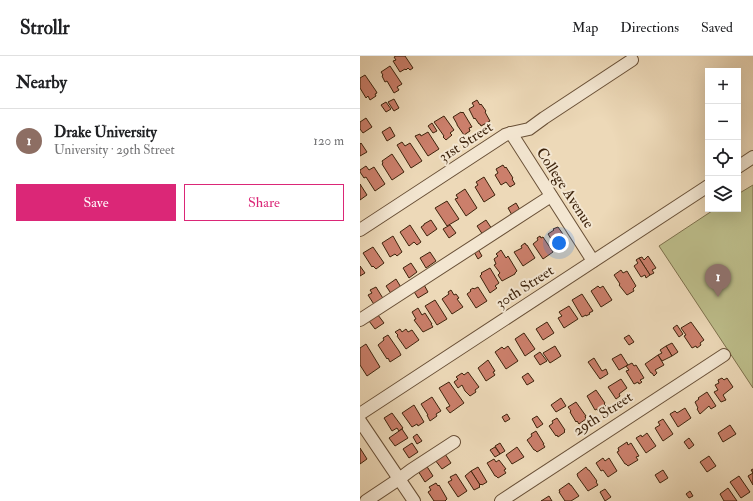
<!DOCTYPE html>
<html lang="en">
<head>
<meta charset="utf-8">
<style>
  :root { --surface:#fff; --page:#f6f6f6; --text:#202124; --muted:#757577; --line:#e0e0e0; --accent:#db2777 }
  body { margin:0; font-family:"IM FELL Double Pica",serif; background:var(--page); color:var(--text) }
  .controls { position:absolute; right:12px; top:12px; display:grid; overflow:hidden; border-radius:0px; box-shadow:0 4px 16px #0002 }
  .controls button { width:36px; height:36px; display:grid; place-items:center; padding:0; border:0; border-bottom:1px solid var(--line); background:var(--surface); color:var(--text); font:20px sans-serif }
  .you { position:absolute; left:199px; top:187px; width:14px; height:14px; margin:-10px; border:3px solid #fff; border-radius:50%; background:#1a73e8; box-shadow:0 0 0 6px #1a73e833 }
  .badge { display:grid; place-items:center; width:26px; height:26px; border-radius:50%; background:var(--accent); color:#fff; font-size:13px; font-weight:700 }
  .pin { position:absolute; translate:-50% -33px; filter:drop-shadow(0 1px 2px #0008) }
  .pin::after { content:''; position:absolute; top:21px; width:14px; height:12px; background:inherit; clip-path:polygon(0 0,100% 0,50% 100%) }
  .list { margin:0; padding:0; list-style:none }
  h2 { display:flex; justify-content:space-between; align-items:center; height:52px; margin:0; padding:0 16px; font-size:17px }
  h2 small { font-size:13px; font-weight:400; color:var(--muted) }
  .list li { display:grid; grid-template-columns:26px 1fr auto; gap:12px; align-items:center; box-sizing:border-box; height:64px; padding:0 16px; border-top:1px solid var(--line) }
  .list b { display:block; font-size:15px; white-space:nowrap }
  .list p { margin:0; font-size:13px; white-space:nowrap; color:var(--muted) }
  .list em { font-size:13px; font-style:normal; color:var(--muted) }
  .actions { display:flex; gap:8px; padding:12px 16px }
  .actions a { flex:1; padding:9px 0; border:1px solid var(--accent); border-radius:0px; text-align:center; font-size:14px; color:var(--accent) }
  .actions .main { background:var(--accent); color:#fff }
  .icon { flex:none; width:22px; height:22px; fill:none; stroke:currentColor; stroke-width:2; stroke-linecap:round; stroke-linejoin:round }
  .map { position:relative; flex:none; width:393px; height:445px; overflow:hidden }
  header { display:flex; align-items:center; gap:24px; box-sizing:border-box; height:56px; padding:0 20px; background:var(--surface); border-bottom:1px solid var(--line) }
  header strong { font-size:19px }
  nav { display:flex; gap:22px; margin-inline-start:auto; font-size:14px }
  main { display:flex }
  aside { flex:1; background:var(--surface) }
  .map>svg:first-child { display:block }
  .green { fill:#bdbe8b; stroke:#7d704c }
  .building { fill:#cb7f6b; stroke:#3d230c }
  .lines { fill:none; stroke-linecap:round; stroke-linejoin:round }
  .minor-casing { stroke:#695037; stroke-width:14 }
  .minor { stroke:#f3e6d1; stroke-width:12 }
  .labels { text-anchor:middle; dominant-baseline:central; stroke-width:4; stroke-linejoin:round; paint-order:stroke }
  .street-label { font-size:15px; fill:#3d230c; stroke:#f3e6d1 }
</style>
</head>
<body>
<header>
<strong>Strollr</strong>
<nav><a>Map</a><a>Directions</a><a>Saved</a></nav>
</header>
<main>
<aside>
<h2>Nearby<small></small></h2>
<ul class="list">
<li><span class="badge" style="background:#8d6e63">1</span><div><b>Drake University</b><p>University · 29th Street</p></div><em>120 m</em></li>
</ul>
<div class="actions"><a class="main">Save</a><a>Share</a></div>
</aside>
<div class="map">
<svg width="393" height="445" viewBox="0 0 393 445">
  <rect width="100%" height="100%" fill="#edd9b8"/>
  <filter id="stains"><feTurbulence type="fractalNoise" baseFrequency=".005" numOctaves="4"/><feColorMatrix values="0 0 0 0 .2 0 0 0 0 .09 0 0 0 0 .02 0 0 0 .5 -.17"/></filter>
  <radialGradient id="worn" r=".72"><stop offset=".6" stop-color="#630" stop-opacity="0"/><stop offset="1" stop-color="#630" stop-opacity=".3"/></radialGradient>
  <path class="green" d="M393 129V332L299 190 355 153H378V138Z"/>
  <g class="building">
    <path d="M36 0H45L53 12 50 14 48 12 46 14 45 13 40 16 33 5 36 4 34 1Z"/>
    <path d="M30 10 42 28 37 31 39 34 34 37 27 25 25 26 22 20 23 19 21 16Z"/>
    <path d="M5 19 16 35 17 37 15 38 16 40 10 44 8 40 6 42 0 32V22Z"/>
    <path d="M34 43 39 52 34 55 28 46Z"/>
    <path d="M117 44 120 49 121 48 126 55 125 56 130 65 121 70 120 68H119L115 62 114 63 109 53 114 50 112 47Z"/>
    <path d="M26 46 31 53 26 56 21 49Z"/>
    <path d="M101 56 102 57 103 56 112 71 109 72 110 75 104 79 97 69V68L93 61Z"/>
    <path d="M84 60 94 74 90 77 92 79 86 84 83 81 84 80 74 66Z"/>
    <path d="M6 62 12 71 3 77 0 73V66Z"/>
    <path d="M72 67 77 75 73 77 68 70Z"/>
    <path d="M30 71 35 80 27 85 22 76Z"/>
    <path d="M68 76 79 93 68 100 55 80 60 78 61 80Z"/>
    <path d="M42 86 45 90 50 87 62 105 51 112 37 89Z"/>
    <path d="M1 87 7 96 0 100V88Z"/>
    <path d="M32 98 44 116 32 124 22 108 23 107 22 105Z"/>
    <path d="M143 109 145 112 146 111 153 122 152 123 155 128 150 131 146 126 141 129 135 119 138 117 136 113Z"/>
    <path d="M6 110 9 114 14 111 25 128 15 135 6 121 4 122 0 116V114Z"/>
    <path d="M124 121 135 139 124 146 115 131 118 129 116 126Z"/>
    <path d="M0 128 7 139 0 144Z"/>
    <path d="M105 133 117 152 106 160 95 143 98 142 96 139Z"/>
    <path d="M87 145 99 163 87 170 75 152Z"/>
    <path d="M156 147 160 154 152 159 148 152Z"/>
    <path d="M71 164 77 173 67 180 61 171 64 169V168Z"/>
    <path d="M126 164 132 173 123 179 117 170Z"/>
    <path d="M50 169 61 186 57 189 54 186 49 190 40 176Z"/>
    <path d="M90 169 96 177 89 182 83 173Z"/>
    <path d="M198 171 207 184 205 185 207 187 199 192 197 190 196 191 188 178 194 174 193 173Z"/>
    <path d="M33 180 42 196 37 200 35 198 30 201 22 187Z"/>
    <path d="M180 180 181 182 183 181 193 196 183 203 173 188 178 184 177 182Z"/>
    <path d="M165 187 166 189H167L175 202 163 210 154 196 162 192 161 190Z"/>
    <path d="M13 191 24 207 16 213 13 210 12 211 3 197Z"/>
    <path d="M118 193 122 200 118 203 114 196Z"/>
    <path d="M141 194 146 202 148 200 157 215 155 217V218L142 225 138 219 140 217 134 209 136 208 134 203 138 200 136 198Z"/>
    <path d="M70 196 76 205 66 212 60 202Z"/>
    <path d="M288 200 296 212 292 214 294 217 290 219 279 202 282 201 284 204Z"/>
    <path d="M279 202 290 219 286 222 285 219 281 221 274 210 278 207 276 204Z"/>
    <path d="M51 207 57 216 49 222 43 212Z"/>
    <path d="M0 210 5 217 0 220Z"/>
    <path d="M130 212 139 227 135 230 137 232 130 237 120 220 122 218 121 217Z"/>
    <path d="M261 214 263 217 267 215 276 230 273 233 274 235 267 239 259 229 260 228 254 219Z"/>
    <path d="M36 223 42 233 32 239 26 230Z"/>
    <path d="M63 227 68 236 58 242 53 234Z"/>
    <path d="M238 230 240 232 243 230 252 244 241 251 231 235Z"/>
    <path d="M16 231 24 244 15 250 8 239 12 237 10 234Z"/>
    <path d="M118 231 127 245 116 252 107 238 111 235 110 234 113 232 114 233Z"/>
    <path d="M91 234 94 239 96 238 99 242 97 243 103 251 92 258 82 243 89 238 88 236Z"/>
    <path d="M222 238 233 255 229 257 230 258 226 260V259L222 261 212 244Z"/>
    <path d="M75 244 87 263 77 269 65 250Z"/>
    <path d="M209 250 218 263 204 272 198 262 202 260 199 256Z"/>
    <path d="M58 252 62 259 65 257 72 268H71L73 271 63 276 54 264 56 263 52 256Z"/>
    <path d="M18 259 24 267 15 273 9 265Z"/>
    <path d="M187 266 194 277 183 284 176 273Z"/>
    <path d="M331 266 344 284 340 287 341 289 337 292 336 290 332 292 324 280 326 279 321 272Z"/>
    <path d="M317 269 323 278 319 281 313 272Z"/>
    <path d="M40 273 42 276 46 273 48 276 52 274 59 284 46 293 37 280 38 279 35 276Z"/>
    <path d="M164 277 175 293 165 300 155 283Z"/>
    <path d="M28 279 39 295 41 299 30 306 28 302 27 303 18 289 24 284 23 282Z"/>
    <path d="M269 279 274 286 269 289 264 282Z"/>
    <path d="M312 287 318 296 312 300 306 290Z"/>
    <path d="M6 288 20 311 7 320 0 309V292Z"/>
    <path d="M148 290 158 305 146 313 135 296 142 291 144 293Z"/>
    <path d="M195 290 201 300 190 307 183 297Z"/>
    <path d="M306 290 312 300 302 305 298 299 302 297 300 294Z"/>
    <path d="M180 296 187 305 180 309 174 300Z"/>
    <path d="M261 298 268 309 259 314 252 303Z"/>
    <path d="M298 299 304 309 295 314 297 317 294 320 292 317H291L285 308Z"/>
    <path d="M234 302 242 315 246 313 248 318 240 323 228 306Z"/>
    <path d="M128 304 135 315 133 316 135 319 126 325 118 312Z"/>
    <path d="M272 307 274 310 276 309 284 322 280 324 282 326 279 328 278 326 274 328 266 315 269 314 266 310Z"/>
    <path d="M108 316 119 331 115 334 116 336 110 340 105 335 102 329 98 332 94 326 98 323 96 321 102 317 104 319Z"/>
    <path d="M168 317 174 325 167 329 162 321Z"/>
    <path d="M362 322 364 324 367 322 373 331 363 339 366 344 361 346 354 336 358 334 355 329 359 327 358 324Z"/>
    <path d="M261 323 267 332 259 338 260 340 256 343 248 331Z"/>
    <path d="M89 326 104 347 90 357 86 352 90 350 79 332Z"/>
    <path d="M236 334 245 347 244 348 246 350 238 355 237 353 235 354 227 340Z"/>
    <path d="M347 336 356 350 351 353 349 350 340 358 337 353 338 352 335 346 339 343 338 342Z"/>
    <path d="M72 341 81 355 76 358 77 360 70 365 67 359H68L61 348Z"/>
    <path d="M201 342 206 350 196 356 191 349Z"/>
    <path d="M216 346 226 360H225L226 363 219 368 217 365 216 366 210 356 211 355 208 351Z"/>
    <path d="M54 349 64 366 58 370 57 368 52 371 42 357Z"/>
    <path d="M325 352 331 362 318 371 310 358 315 355 317 357Z"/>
    <path d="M32 357 43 372 39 375 37 372 32 375 24 362Z"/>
    <path d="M147 358 150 363 145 366 142 361Z"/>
    <path d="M177 360 183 368 177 372 172 363Z"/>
    <path d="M197 362 205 374 204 375 205 376 198 381 197 379 196 380 189 370 193 367 192 365Z"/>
    <path d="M303 363 313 378 303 385 295 372 300 369 298 366Z"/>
    <path d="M370 369 376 378 363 386 358 377Z"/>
    <path d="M42 373 48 382 35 390 29 382Z"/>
    <path d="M176 375 184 388H183L185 391 177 396 175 394H174L167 384 172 380 171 378Z"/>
    <path d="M287 377 296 390 286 397 276 382 281 379 282 381Z"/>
    <path d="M57 378 62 385 57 388 53 381Z"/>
    <path d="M329 382 334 389 329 393 324 386Z"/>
    <path d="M267 386 268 389 271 387 279 400 276 401 278 404 268 410 266 408H265L257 396 259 395 258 392Z"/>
    <path d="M52 387 58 396 49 402 43 393Z"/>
    <path d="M140 387 145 395 140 398 135 390Z"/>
    <path d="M135 391 140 398 135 401 130 394Z"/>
    <path d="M157 391 164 401 152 408 146 399Z"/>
    <path d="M0 392 7 403 0 408Z"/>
    <path d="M85 398 91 407 82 413 75 404Z"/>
    <path d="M349 400 356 410 347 416 340 406Z"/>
    <path d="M243 402 245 405 249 402 257 415 248 421 243 414 241 415 236 407Z"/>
    <path d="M134 403 136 406 139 404 146 413 144 414 146 417 138 422 136 420H135L127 407Z"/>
    <path d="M66 409 73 420 65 426 58 415Z"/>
    <path d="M118 411 127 426 122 429 121 428 120 429 111 415Z"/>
    <path d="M226 411 228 414H229L237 425 236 426 238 429 228 435 218 421 217 418Z"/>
    <path d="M393 413V429L388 420 393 417 391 414Z"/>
    <path d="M303 414 308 422 300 427 295 419Z"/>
    <path d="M111 415 120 429 119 430 120 431 114 434 105 420Z"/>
    <path d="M96 418 107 435 98 441 88 426 92 424 90 421Z"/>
    <path d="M379 420 390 436 381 442 370 426Z"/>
    <path d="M76 427 78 430 79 429 86 441 87 443 85 445H74L68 436 71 434 69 431Z"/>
    <path d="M209 427 210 429H211L219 440 211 445H205L199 436H200L199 434Z"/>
    <path d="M368 432 377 445H364L360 438Z"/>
    <path d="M245 433 251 441 245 445 240 436Z"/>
    <path d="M330 435 333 440 329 442 326 438Z"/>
    <path d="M189 440 192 445H181Z"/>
  </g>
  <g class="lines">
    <defs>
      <g id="minor">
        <path d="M151 77 233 205"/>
        <path d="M378 111 393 101"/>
        <path d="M0 174 145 79 151 77 169 73 184 62 272 4"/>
        <path d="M0 264 191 140"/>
        <path d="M0 358 348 130"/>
        <path d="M0 365 54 445"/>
        <path d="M6 445 39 423 51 414 94 386"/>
        <path d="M141 445 364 299"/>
      </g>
    </defs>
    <use href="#minor" class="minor-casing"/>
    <use href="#minor" class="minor"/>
  </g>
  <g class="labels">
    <g class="street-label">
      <text transform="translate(106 86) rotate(-33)">31st Street</text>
      <text transform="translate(205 132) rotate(57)">College Avenue</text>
      <text transform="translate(165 231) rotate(-33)">30th Street</text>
      <text transform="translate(243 358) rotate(-33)">29th Street</text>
    </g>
  </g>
  <rect width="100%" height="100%" filter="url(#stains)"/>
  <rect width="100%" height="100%" fill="url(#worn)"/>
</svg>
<div class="controls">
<button>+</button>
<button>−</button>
<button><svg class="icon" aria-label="locate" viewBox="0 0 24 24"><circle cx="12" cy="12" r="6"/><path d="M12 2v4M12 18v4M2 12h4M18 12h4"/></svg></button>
<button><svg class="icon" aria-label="layers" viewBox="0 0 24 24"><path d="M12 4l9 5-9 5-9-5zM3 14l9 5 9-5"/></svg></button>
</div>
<div class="you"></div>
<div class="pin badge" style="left:358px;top:241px;background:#8d6e63">1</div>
</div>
</main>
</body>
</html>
